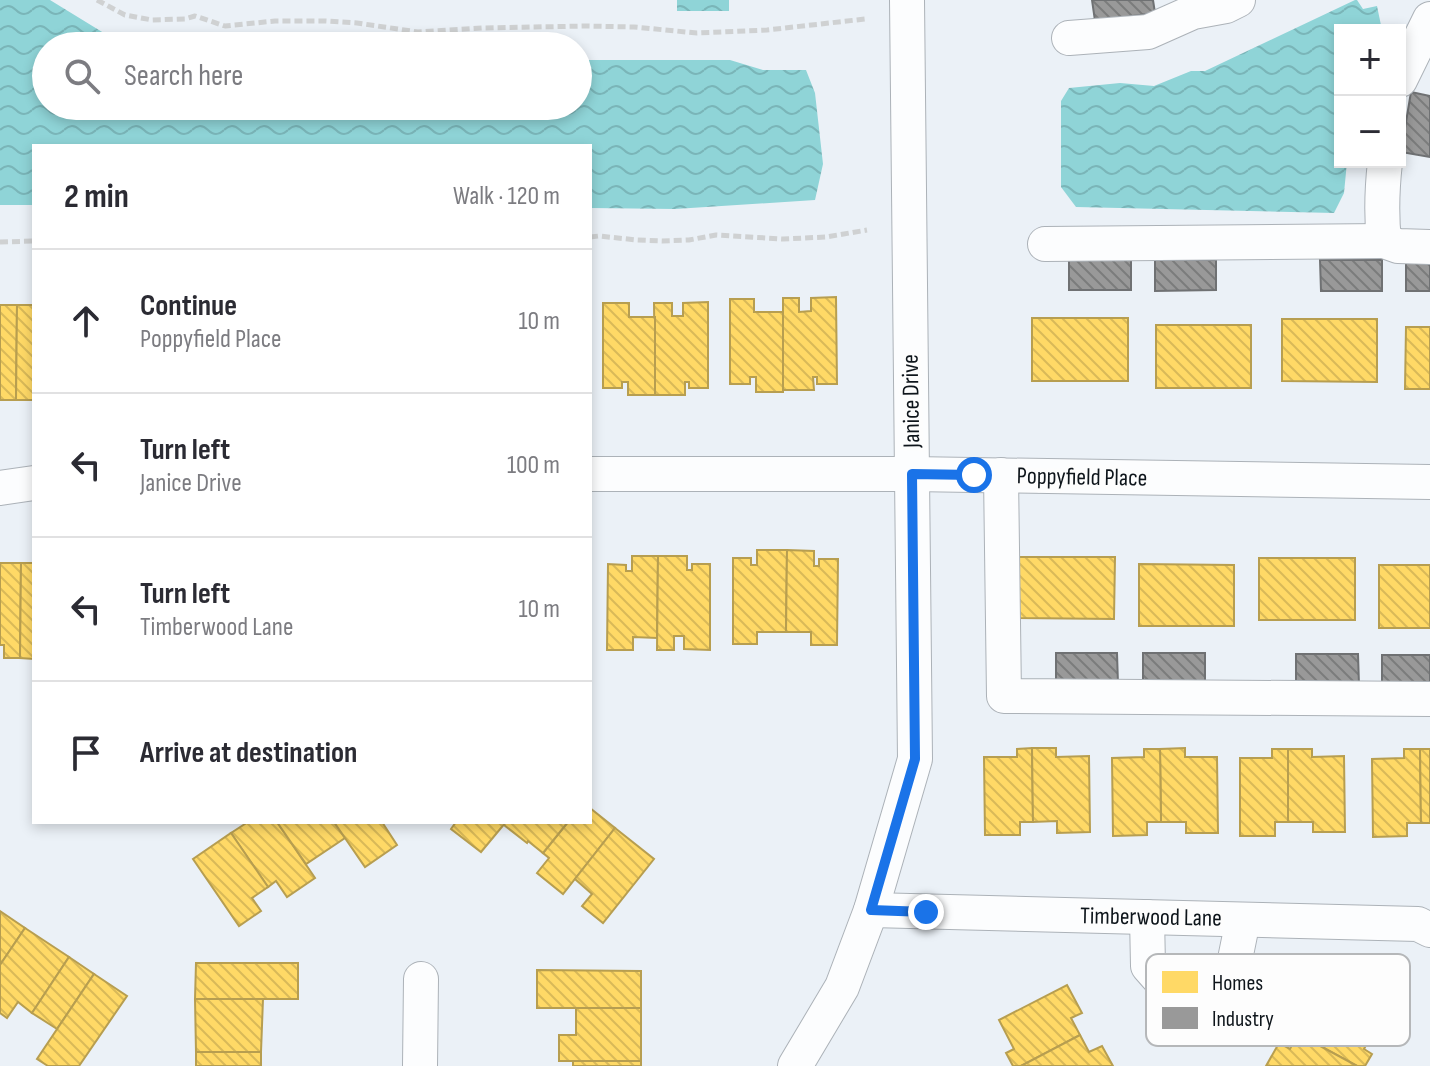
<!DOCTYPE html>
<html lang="en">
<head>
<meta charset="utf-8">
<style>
  :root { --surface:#fff; --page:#f2f2f3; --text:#2b2b33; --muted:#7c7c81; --line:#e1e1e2 }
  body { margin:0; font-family:"Sofia Sans Condensed",sans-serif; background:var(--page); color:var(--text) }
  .controls { position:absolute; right:24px; top:24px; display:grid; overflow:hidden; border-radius:0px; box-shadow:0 4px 12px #0003 }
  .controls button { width:72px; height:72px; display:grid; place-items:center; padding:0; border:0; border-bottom:2px solid var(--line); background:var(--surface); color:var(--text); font:40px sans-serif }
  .stop { position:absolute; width:24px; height:24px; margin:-18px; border:6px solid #1a73e8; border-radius:50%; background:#fff }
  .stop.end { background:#1a73e8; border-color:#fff; box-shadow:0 2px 8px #0008 }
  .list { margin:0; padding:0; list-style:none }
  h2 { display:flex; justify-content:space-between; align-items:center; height:104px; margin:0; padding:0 32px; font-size:34px }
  h2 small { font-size:26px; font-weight:400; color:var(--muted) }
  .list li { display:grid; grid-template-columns:52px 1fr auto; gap:24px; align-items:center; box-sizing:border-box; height:144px; padding:0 32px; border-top:2px solid var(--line) }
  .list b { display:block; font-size:30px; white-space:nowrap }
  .list p { margin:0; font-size:26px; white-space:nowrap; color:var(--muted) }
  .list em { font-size:26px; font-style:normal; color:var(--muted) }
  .icon { flex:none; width:44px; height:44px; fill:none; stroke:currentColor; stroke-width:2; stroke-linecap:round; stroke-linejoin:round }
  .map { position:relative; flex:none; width:1430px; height:1066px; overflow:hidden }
  .search { position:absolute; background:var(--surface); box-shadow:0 4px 12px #0003; left:32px; top:32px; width:560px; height:88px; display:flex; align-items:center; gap:20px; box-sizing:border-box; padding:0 28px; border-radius:44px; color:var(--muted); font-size:30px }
  .panel { position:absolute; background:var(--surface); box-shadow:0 4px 12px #0003; left:32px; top:144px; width:560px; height:680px; border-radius:0px }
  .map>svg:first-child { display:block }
  .water { fill:url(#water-waves) }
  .homes { fill:url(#homes-back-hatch); stroke:#b79e50; stroke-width:2 }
  .industry { fill:url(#industry-back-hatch); stroke:#6f7173; stroke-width:2 }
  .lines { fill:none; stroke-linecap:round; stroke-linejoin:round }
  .minor-casing { stroke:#acb2b8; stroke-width:36 }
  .path { stroke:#cfd1d2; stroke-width:5; stroke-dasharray:8 4; stroke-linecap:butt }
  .minor { stroke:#fcfdfe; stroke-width:34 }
  .route { stroke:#1a73e8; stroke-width:10 }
  .labels { text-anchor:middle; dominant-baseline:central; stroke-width:8; stroke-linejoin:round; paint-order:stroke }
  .street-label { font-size:24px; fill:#0e151b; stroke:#fdfdfd }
  .key { fill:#fdfdfd; stroke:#b5b7b9; stroke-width:2 }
  .key-label { font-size:22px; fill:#0e151b }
</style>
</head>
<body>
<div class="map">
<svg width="1430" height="1066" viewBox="0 0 1430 1066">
  <defs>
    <pattern id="water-waves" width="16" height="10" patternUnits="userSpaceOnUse" patternTransform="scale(2)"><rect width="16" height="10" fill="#8fd4d7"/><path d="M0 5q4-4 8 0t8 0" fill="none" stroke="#7ab5b8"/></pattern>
    <pattern id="homes-back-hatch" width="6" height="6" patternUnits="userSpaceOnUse" patternTransform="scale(2)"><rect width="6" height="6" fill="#ffd966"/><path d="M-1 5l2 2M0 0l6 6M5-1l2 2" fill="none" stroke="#d9b958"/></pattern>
    <pattern id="industry-back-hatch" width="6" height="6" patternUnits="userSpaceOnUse" patternTransform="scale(2)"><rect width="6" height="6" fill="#999"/><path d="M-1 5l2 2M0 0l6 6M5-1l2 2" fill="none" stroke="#7b7c7c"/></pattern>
  </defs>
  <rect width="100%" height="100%" fill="#ebf1f7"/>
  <g class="water">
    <path d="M0 0H50L125 46H46V106H578V60H730L763 70H806L815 93 823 164 815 200 675 209 590 208V146H34V205H0Z"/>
    <rect x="677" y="0" width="52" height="11"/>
    <path d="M1355 0H1357L1363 9 1377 6 1382 30H1340V162H1347L1344 193 1334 213 1076 207 1061 187V101L1069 88 1120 83 1154 86 1191 71H1205Z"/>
  </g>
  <g class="homes">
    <path d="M836 297 837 384H817V377H813L814 390H783V298H799V312L811 311V298Z"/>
    <path d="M730 299H754V312H783V392H756V377H750V384H730Z"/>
    <path d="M708 302V388H689V382H685V395H655L654 303H672V316H683V303Z"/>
    <path d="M603 303H629V317H655V395H628V382H622V388H603Z"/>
    <path d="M0 305H17L16 400H0Z"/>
    <path d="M17 305H33L34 400H16Z"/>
    <rect x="1032" y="318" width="96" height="63"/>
    <path d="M1282 319H1377V382L1282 381Z"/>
    <rect x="1156" y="325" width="95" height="63"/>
    <path d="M1406 327H1430V389H1405Z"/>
    <path d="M757 550H787L786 632H757V644H733V558H751V565H757Z"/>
    <path d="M787 550 814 551V566H819V559H838L837 645H811V632H786Z"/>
    <path d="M632 556H658L657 638 633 637V650H607L608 564 626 565V571H632Z"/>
    <path d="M658 556H687V570H692V564H710V650L684 649V636H674V650H657Z"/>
    <path d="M1019 557H1115L1114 619 1018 618Z"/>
    <rect x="1259" y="558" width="96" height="62"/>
    <path d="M0 563H21L20 658H4V645H0Z"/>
    <path d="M21 563H34V659L20 658Z"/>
    <path d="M1139 564 1234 565V626H1139Z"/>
    <rect x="1379" y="565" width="51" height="63"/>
    <path d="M1032 748 1033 822H1020V835H985L984 757H1017V749Z"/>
    <path d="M1032 748H1056V757L1089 756 1090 832 1057 833V821L1033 822Z"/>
    <path d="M1185 748V757H1217L1218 833H1186V822H1161L1160 749Z"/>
    <path d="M1144 749H1160L1161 822H1147V835L1113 836 1112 758 1144 757Z"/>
    <path d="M1272 749H1288V822H1275V836H1240V758H1272Z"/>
    <path d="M1288 749H1312V757L1344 756 1345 832H1313V822H1288Z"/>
    <path d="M1404 749H1420L1421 823H1407V836L1373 837 1372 759 1404 758Z"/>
    <path d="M1420 749H1430V823H1421Z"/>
    <path d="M590 808 615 828 563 894 537 873 549 858 543 853 568 822H590Z"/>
    <path d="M248 822H277L315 878 287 897 276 881 268 887 231 833Z"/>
    <path d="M277 822H334L345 838 306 864Z"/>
    <path d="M334 822H382L397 845 365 867Z"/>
    <path d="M456 822H506L481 852 451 829Z"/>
    <path d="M506 822H568L543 853 528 841 527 843 504 825Z"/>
    <path d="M615 828 654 859 603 923 582 906 592 894 575 879Z"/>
    <path d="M231 833 268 887 252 898 261 911 239 926 193 859Z"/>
    <path d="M0 911 25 928 0 965Z"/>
    <path d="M25 928 69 957 32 1013 18 1002 7 1018 0 1013V965Z"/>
    <path d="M69 957 94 974 57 1029 32 1013Z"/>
    <path d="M196 963H298V999H195Z"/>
    <path d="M537 970 641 971V1008H537Z"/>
    <path d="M94 974 127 996 79 1066H48L37 1059Z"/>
    <path d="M1067 985 1082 1013 1071 1018 1080 1035 1021 1066H1013L1006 1053 1014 1049 999 1020Z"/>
    <path d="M1311 985 1378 1023 1364 1049 1372 1054 1365 1066H1357L1298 1034 1306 1019 1295 1013Z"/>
    <path d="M195 999H263L261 1052H196Z"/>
    <path d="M576 1008H641V1061H559V1035H576Z"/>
    <path d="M1298 1034 1357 1066H1266L1279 1043 1290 1049Z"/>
    <path d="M1080 1035 1089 1052 1102 1046 1113 1066H1021Z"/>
    <rect x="196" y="1052" width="65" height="14"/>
    <rect x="573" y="1061" width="68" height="5"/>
  </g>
  <g class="industry">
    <path d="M1092 0H1153L1155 13 1095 21Z"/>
    <path d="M1411 92 1430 96V157L1401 152Z"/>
    <rect x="1069" y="259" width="62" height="31"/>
    <path d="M1155 260H1216V290L1155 291Z"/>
    <path d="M1320 260H1382V291H1321Z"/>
    <rect x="1406" y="261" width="24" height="30"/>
    <path d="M1056 653H1117L1118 684 1056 685Z"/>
    <path d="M1143 653H1205V684L1143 685Z"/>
    <path d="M1296 654H1358L1359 685H1296Z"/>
    <rect x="1382" y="655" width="48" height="31"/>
  </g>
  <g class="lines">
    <defs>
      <g id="minor">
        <path d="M1069 38 1148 32 1193 12 1226 6 1238 0"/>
        <path d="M1400 80 1430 19"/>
        <path d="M1385 162C1382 189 1381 214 1384 241L1398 246 1430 247"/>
        <path d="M1045 244 1384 241"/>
        <path d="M590 474H912L1430 482"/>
        <path d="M1001 475 1004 696 1430 699"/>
        <path d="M0 488 34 483"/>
        <path d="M871 910 1418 924 1430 930"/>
        <path d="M1147 917 1148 966 1170 991 1211 994 1232 974 1243 920"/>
        <path d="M420 1066 421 979"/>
        <path d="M795 1066 842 987 871 910 915 759 907 0"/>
      </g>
    </defs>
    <use href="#minor" class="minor-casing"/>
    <g class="path">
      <path d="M97 0 125 15 152 20 185 19 195 16 225 26 275 21H326L357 23 418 32 482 28 587 26 634 27 697 33 767 30 865 19"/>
      <path d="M590 237 599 236 637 240 662 241 689 240 716 235 783 239 826 237 867 230"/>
      <path d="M0 242 34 241"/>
    </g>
    <use href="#minor" class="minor"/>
  </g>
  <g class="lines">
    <path class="route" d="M926 912 871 910 915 759 912 474 974 475"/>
  </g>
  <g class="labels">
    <g class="street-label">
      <text transform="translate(911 401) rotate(-91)">Janice Drive</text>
      <text transform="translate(1082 477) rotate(1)">Poppyfield Place</text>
      <text transform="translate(1151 917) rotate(1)">Timberwood Lane</text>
    </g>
  </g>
  <rect x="1146" y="954" width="264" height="92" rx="12" class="key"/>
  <rect x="1162" y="971" width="36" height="22" fill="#ffd966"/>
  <rect x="1162" y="1007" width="36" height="22" fill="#999"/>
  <g class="key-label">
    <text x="1212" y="990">Homes</text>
    <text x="1212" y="1026">Industry</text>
  </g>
</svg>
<div class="controls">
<button>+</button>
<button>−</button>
</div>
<div class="stop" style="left:974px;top:475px"></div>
<div class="stop end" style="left:926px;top:912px"></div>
<div class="search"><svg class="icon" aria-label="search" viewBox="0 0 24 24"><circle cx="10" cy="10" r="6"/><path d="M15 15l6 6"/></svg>Search here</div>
<section class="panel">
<h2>2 min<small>Walk · 120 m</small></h2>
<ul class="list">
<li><svg class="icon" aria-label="ahead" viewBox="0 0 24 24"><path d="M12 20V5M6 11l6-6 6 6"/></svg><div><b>Continue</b><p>Poppyfield Place</p></div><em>10 m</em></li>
<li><svg class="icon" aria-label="left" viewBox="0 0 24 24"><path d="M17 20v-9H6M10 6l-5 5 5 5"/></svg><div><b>Turn left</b><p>Janice Drive</p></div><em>100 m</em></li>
<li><svg class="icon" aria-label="left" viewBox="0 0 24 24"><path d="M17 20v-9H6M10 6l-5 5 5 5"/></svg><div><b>Turn left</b><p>Timberwood Lane</p></div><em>10 m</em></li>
<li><svg class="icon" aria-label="arrive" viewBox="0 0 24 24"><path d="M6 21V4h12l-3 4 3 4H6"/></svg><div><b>Arrive at destination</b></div></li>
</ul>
</section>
</div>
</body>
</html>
